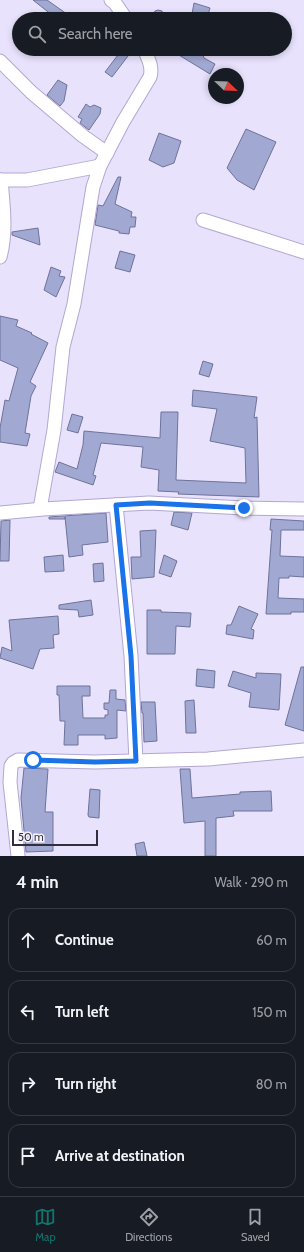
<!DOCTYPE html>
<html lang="en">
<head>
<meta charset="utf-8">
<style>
  :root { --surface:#171b24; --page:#242831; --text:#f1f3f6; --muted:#9ea1a6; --line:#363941; --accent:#0f766e }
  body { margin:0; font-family:Cabin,sans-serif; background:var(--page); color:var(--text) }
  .compass { position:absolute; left:208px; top:68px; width:36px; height:36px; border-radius:50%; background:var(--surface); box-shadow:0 2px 6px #0003; rotate:113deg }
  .scale { position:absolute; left:12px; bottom:10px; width:86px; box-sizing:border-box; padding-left:4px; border:2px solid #322e3f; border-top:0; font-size:11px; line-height:14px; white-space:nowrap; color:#322e3f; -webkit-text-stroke:3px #f5f2fb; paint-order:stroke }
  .stop { position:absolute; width:12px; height:12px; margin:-9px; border:3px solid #1a73e8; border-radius:50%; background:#fff }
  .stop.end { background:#1a73e8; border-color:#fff; box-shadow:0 1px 4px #0008 }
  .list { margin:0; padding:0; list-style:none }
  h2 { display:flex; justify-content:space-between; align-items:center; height:52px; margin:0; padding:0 16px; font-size:17px }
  h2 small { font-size:13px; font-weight:400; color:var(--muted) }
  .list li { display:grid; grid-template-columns:26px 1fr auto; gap:12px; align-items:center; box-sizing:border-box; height:64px; margin:0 8px 8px; padding:0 8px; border:1px solid var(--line); border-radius:12px }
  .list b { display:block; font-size:15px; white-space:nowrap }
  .list em { font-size:13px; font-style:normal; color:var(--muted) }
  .icon { flex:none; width:22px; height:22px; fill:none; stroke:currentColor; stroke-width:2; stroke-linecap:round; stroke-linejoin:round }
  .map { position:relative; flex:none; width:304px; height:856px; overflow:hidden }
  .search { position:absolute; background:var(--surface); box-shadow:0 2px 6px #0003; left:12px; right:12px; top:12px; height:44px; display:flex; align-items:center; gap:10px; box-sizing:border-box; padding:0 14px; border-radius:22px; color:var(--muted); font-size:15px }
  .sheet { height:340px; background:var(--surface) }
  nav { display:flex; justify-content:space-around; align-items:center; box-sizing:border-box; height:56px; border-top:1px solid var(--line); background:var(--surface); font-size:11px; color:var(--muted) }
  nav a { display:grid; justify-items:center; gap:2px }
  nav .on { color:var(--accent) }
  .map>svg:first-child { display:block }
  .building { fill:#a1a8d2; stroke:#6d739b }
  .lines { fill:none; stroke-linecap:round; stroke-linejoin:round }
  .street-casing { stroke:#b2a7d1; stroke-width:15 }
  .street { stroke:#fff; stroke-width:13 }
  .route { stroke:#1a73e8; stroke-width:5 }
</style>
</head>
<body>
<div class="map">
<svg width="304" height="856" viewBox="0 0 304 856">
  <rect width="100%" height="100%" fill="#e9e2fd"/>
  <g class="building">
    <path d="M33 0H47L74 19H57Z"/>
    <path d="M194 3 210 8 207 18 192 14Z"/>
    <path d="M158 10 162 11 164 19H150L155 11Z"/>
    <path d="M169 49H190L200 55H203L204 58 215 64 210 74Z"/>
    <path d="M121 51 128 56 112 77 105 72Z"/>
    <path d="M58 80 67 85 64 101 60 106 47 95Z"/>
    <path d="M86 104 90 107 94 105 101 108 100 114 89 130 80 123 82 119 78 117Z"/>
    <path d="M246 129 276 142 254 190 237 180 227 168Z"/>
    <path d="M159 133 181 141 174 163 163 167 149 160Z"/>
    <path d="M118 177H121L115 204 132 212 131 217H136L135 227H130L129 234 119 233V231L95 225 98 205 103 206Z"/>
    <path d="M38 228 40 245 12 235V232Z"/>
    <path d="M120 251 135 255 130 272 115 268Z"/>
    <path d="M51 267 61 271 59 276 65 277 56 297 44 290Z"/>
    <path d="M0 316 18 320 16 326 32 333 31 334 48 343 30 382 36 386 31 396 25 433 30 434 27 446 0 442V428L5 400 9 401 18 368 0 360Z"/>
    <path d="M203 361 213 364 209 377 199 374Z"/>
    <path d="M193 390 257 397 254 418 257 417 259 497 178 494 179 492 158 491 159 470 141 467 143 447 101 443 93 475 96 476 93 485 55 472 59 462 77 469 83 445 84 431 160 438 161 412H178L176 480 246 483 245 448 210 441 217 409 192 406Z"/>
    <path d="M72 414 83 417 78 433 67 430Z"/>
    <path d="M174 512 192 513 188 530 171 525Z"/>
    <path d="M106 513 108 542 82 545 83 555 69 557 65 517V519H49V517Z"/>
    <path d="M271 519 304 521V530H281L280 556 304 557V577L289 576V578H279L278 598 304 599V612H291V614H266L272 530H270Z"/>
    <path d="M10 520 9 561H0L1 521Z"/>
    <path d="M156 530 154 577 132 579 131 557H141L140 531Z"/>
    <path d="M63 555 64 571 45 572 44 557Z"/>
    <path d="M164 555 177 561 171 577 159 573Z"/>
    <path d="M103 563 104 581 94 582 93 564Z"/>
    <path d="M91 600 93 615 79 617 78 610 59 609V605Z"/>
    <path d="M239 606 258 614 251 629 254 630 253 639 226 634 227 625H231Z"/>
    <path d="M147 610H161V612L191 613 190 627 176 626 175 654H147Z"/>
    <path d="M58 616 59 634 53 635 54 648 40 649 33 669 0 658 2 647 12 651 9 620Z"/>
    <path d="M301 667H304V731L285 725Z"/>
    <path d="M197 669 215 671 214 688 196 686Z"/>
    <path d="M233 671 256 678V673L281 674 279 710 249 707 251 693 228 686Z"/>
    <path d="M57 686H90V696H82L83 718H105V715H108V710L104 709V703H109L110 690H116V699L125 700 126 711 117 710V738L105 739V735H78V745H64L65 721H60L59 695H57Z"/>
    <path d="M194 700 196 733H186L185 701Z"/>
    <path d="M141 702H155L157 741 144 742 143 713H142Z"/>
    <path d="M24 768 48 769 45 812H53V851L26 852 21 798Z"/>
    <path d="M180 769H190L192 798 240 794V792L271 791 272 811H233L234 816 216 818V856H205V821L184 823Z"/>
    <path d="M90 789 100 790 99 818 89 817 88 815Z"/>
    <path d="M144 842 147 856H137L135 844Z"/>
  </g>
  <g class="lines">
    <defs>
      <g id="street">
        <path d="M111 0 115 3 126 19"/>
        <path d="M0 61 31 92 83 136 107 153"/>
        <path d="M0 180H27L100 166"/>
        <path d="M203 220 304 252"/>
        <path d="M0 257C7 232 3 204 1 180"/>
        <path d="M116 505 131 656 136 761"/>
        <path d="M40 509 54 430 63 347 74 304 93 187 100 166 123 122 150 77C153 67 148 58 144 49"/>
        <path d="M0 513 43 509 149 503 244 508 304 509"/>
        <path d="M18 856 10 782 11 766 13 763 18 760 95 762 208 759 304 750"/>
      </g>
    </defs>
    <use href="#street" class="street-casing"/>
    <use href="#street" class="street"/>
  </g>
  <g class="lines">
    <path class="route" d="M33 760 95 762 136 761 131 656 116 505 150 503 244 508"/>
  </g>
</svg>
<svg class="compass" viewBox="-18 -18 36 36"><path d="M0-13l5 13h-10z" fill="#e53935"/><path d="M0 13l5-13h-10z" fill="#9ea1a6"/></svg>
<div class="scale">50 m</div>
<div class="stop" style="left:33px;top:760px"></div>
<div class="stop end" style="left:244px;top:508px"></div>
<div class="search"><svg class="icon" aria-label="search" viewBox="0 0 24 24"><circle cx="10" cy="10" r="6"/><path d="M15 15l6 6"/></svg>Search here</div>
</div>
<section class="sheet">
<h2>4 min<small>Walk · 290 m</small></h2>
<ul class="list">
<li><svg class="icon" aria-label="ahead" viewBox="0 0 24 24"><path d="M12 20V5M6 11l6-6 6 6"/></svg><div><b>Continue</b></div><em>60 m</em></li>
<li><svg class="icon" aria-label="left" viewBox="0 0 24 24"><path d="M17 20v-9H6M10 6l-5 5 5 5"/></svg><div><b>Turn left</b></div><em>150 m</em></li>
<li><svg class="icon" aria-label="right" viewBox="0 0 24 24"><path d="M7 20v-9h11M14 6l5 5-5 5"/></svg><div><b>Turn right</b></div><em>80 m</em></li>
<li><svg class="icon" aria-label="arrive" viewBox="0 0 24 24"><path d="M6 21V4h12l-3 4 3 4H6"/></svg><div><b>Arrive at destination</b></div></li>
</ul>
</section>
<nav>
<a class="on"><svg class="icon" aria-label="map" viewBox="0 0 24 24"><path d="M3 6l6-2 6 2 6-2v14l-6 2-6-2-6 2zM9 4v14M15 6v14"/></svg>Map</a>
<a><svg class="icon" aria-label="directions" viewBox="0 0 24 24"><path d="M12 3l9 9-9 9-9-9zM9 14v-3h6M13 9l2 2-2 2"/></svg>Directions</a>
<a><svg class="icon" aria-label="saved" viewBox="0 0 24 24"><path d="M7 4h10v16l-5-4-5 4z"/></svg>Saved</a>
</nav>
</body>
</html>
